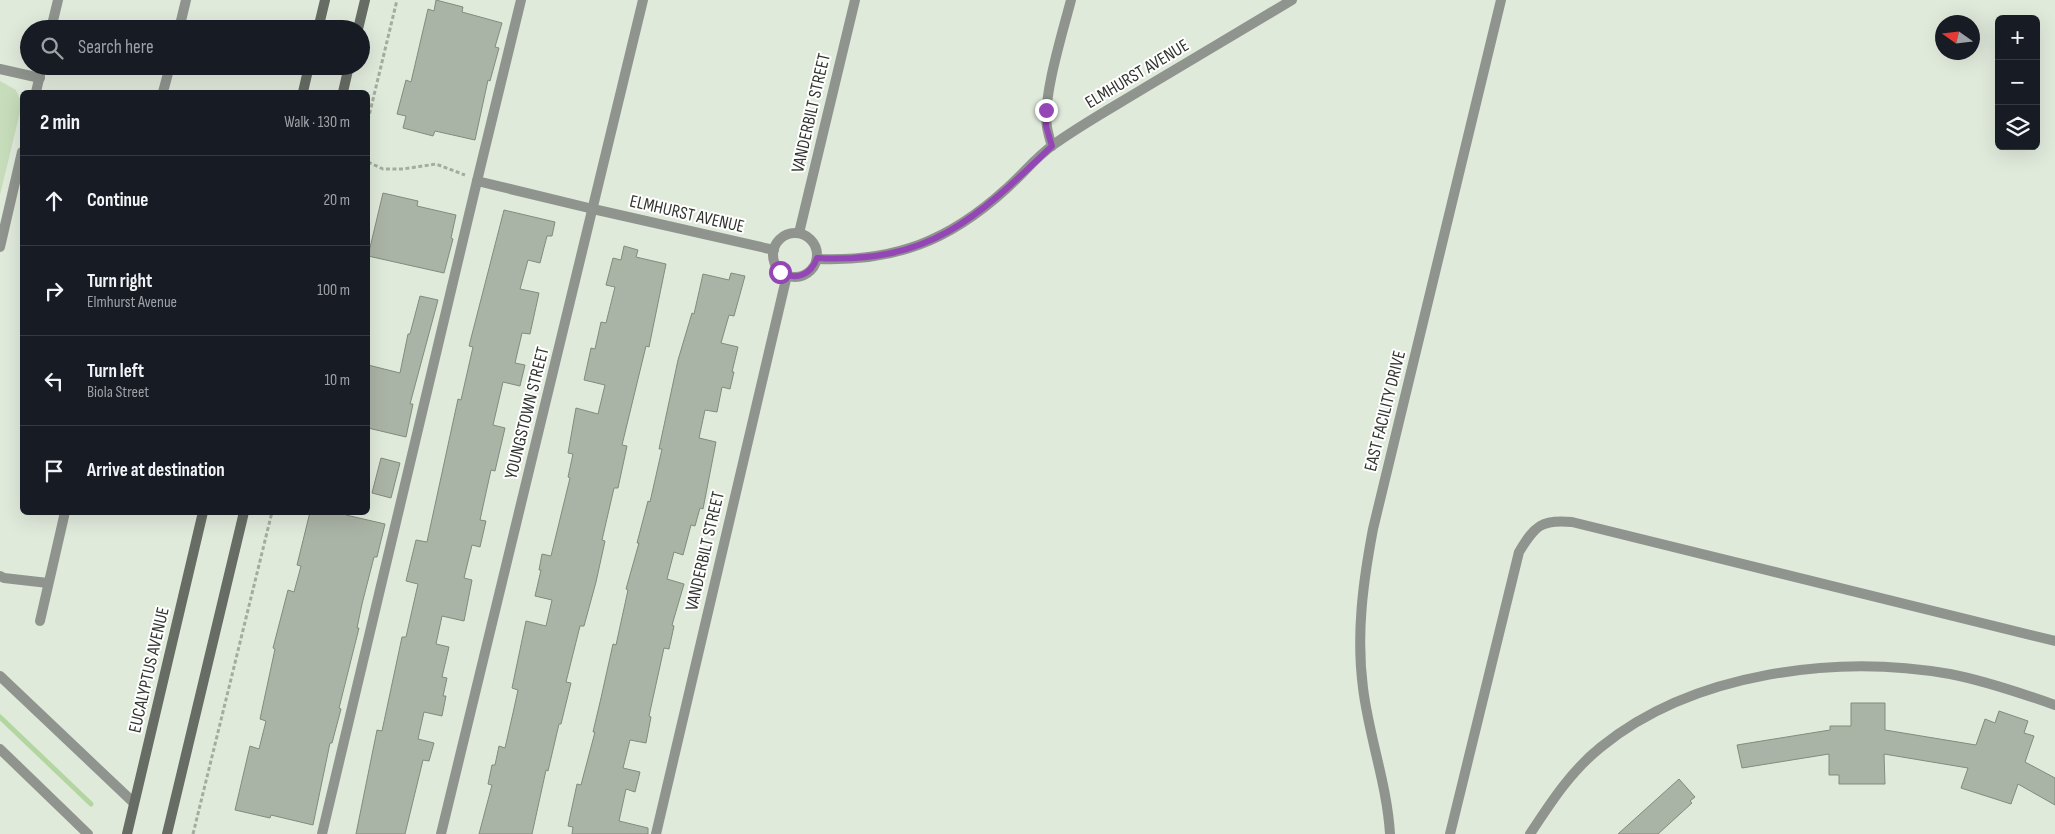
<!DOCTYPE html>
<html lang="en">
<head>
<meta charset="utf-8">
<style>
  :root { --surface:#171b24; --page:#20242c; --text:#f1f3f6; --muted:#9ea1a6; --line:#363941 }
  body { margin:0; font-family:"Sofia Sans Condensed",sans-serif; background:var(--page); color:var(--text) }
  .controls { position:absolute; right:15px; top:15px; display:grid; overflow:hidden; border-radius:8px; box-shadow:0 5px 20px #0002 }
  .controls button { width:45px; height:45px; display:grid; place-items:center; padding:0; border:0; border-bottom:1px solid var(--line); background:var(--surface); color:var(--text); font:25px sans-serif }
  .compass { position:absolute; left:1935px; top:15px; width:45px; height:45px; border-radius:50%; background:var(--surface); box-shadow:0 5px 20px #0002; rotate:284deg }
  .stop { position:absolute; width:15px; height:15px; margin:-11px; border:4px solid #9546b6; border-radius:50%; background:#fff }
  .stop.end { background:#9546b6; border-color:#fff; box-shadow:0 1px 5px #0008 }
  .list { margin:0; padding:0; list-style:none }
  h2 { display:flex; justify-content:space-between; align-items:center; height:65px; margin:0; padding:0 20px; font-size:21px }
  h2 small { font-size:16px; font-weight:400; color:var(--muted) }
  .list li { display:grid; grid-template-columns:32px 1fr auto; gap:15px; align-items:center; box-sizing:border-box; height:90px; padding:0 20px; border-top:1px solid var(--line) }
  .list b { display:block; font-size:19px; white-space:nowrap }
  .list p { margin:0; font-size:16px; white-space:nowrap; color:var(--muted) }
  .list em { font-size:16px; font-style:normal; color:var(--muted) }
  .icon { flex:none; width:28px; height:28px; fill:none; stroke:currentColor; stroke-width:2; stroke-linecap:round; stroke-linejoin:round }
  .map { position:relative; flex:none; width:2055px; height:834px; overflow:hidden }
  .search { position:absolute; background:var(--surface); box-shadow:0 5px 20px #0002; left:20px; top:20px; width:350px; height:55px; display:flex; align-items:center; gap:12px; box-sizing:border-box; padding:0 18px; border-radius:28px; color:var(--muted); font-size:19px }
  .panel { position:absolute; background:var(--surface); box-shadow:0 5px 20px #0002; left:20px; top:90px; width:350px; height:425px; border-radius:8px }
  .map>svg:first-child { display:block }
  .green { fill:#c6dcba }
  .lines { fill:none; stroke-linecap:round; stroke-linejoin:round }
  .stream { stroke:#b3d6a1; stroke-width:5 }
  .building { fill:#aab4a6; stroke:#828b7d }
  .path { stroke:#a4aca0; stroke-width:3; stroke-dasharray:4 2.5; stroke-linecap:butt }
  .lane { stroke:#90948e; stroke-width:10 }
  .street { stroke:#90948e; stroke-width:10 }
  .secondary { stroke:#676c64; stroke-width:10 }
  .route { stroke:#9546b6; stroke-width:6 }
  .labels { text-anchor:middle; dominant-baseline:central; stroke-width:4; stroke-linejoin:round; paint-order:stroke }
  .street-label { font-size:18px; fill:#31342f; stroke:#fff }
</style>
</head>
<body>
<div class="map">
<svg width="2055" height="834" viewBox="0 0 2055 834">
  <rect width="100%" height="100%" fill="#e0eadb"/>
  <path class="green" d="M0 81 16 90 22 104 0 195Z"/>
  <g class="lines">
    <path class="stream" d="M0 717 91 804"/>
  </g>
  <g class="building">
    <path d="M436 0 463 7 462 12 502 23 495 47 499 48 490 81 488 80 475 140 435 131 433 136 403 128 406 116 397 114 406 80 411 82 428 9 434 11Z"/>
    <path d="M383 193 418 201 417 206 456 215 451 238 453 239 444 273 368 256Z"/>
    <path d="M504 210 555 222 552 236H547L540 263 528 260 520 289 539 293 530 334 522 333 515 363 525 365 520 386 503 382 493 425 505 428 495 471 491 470 480 520 486 521 480 547 472 545 464 578 472 580 464 621 442 616 436 644 449 647 442 677 447 678 443 696H446L442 716 424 712 418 739 434 743 429 761 423 760 405 834H356L377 730 382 731 402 637H406L418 584 406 581 416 540 427 542 458 399 461 400 473 347 469 346Z"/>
    <path d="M624 246 638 250 636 257 666 264 649 347 646 346 622 445 627 446 618 488H614L602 540 605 541 596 582 584 626H580L566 682 571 683 561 724H559L548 771 546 770 532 834H479L492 785 488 784 492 765H495L499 746 505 748 513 713 518 690 512 688 526 621 546 626 552 600 535 596 541 570H539L542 554 551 556 570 478 568 477 573 454 568 453 576 408 598 414 605 385 584 380 591 348 595 349 601 322 606 323 615 287 606 285 613 258 621 260Z"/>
    <path d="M731 273 745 276 734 316 729 315 721 343 738 347 732 372H734L730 389 722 387 717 412 705 410 699 438 716 442 703 509 700 508 695 526 691 525 683 555 674 552 667 579 684 584 672 625 674 626 669 649 664 648 649 716 651 717 646 743 630 740 623 768 640 772 635 792 626 789 619 821 648 828V834H572L573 827 568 826 577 784 581 785 595 732H593L601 698 613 644 616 645 628 590 626 589 639 543H637L648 501 650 502 662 449H659L678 360 692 313 694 314 703 274 729 280Z"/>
    <path d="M420 296 438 300 410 404H413L406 437 368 428V365L400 373 408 334H410Z"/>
    <path d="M381 458 400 463 391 498 372 493Z"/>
    <path d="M310 512H346V515L385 524 377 557H374L362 604 357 628H359L339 708 341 709 332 743H330L313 825 271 815 270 818 235 810 250 746 259 749 266 721 260 719 275 649 273 648 288 590 294 592 301 566 297 565Z"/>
    <path d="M1851 703H1885V730L1976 745 1985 719 1995 723 1999 711 2028 721 2024 733 2034 736 2025 762 2055 778V805L2018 784 2011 804 1961 788 1968 768 1884 754 1885 784H1839V775H1829V754L1742 768 1737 745 1830 730V726H1851Z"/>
    <path d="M1679 779 1695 797 1690 801 1692 803 1658 834H1618Z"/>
  </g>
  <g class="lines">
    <g class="path">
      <path d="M368 120 397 0"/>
      <path d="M368 162 383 169H403L436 164 465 175"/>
      <path d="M193 834 272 512"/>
    </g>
    <g class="lane">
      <path d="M179 29 186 0"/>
      <path d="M163 92 170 66"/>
      <path d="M477 181 521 0"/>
      <path d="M0 576 4 578 48 583"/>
      <path d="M40 621 65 512"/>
      <path d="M0 676 134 803"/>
      <path d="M0 749 88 834"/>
      <path d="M322 834 477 181 593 209"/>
      <path d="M1450 834 1519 552C1535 526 1541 519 1572 522L2055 641"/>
      <path d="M1530 834C1551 802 1571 771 1601 747 1693 672 1837 654 1950 674 1986 681 2021 693 2055 705"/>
    </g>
    <g class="street">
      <path d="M51 29 58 0"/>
      <path d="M0 69 40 78"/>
      <path d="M36 92 42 66"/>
      <path d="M1052 146C1050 140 1048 133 1047 127 1042 98 1063 31 1071 0"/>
      <path d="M593 209 774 250"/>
      <path d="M799 233 855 0"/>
      <circle cx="795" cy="255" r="22"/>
      <path d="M0 247 22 152"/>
      <path d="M817 259C895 262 949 241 1006 189 1022 175 1036 157 1053 145 1082 124 1115 106 1146 87 1195 58 1243 29 1292 0"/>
      <path d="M441 834 643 0"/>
      <path d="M656 834 787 275"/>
      <path d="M1390 834C1387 784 1369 737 1363 688 1356 634 1363 582 1373 529L1501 0"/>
    </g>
    <g class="secondary">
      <path d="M318 29 325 0"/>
      <path d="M358 29 365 0"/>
      <path d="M303 92 309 66"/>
      <path d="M343 92 349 66"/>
      <path d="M127 834 203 512"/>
      <path d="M167 834 244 512"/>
    </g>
  </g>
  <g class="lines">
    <path class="route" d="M780 272C796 281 811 275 817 258 929 264 976 219 1052 146L1046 126V110"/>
  </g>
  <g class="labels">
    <g class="street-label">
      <text transform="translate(1137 74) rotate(-31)">ELMHURST AVENUE</text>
      <text transform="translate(811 113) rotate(-77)">VANDERBILT STREET</text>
      <text transform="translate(687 214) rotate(13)">ELMHURST AVENUE</text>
      <text transform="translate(1385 411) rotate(-76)">EAST FACILITY DRIVE</text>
      <text transform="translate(527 413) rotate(-76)">YOUNGSTOWN STREET</text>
      <text transform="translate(705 551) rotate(-77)">VANDERBILT STREET</text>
      <text transform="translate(149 670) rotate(-77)">EUCALYPTUS AVENUE</text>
    </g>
  </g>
</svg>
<div class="controls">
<button>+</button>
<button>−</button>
<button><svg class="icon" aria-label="layers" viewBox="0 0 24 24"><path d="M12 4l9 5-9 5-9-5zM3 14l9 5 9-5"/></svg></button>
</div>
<svg class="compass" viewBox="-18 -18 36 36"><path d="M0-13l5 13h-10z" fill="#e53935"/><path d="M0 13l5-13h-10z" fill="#9ea1a6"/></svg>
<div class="stop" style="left:780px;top:272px"></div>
<div class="stop end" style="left:1046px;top:110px"></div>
<div class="search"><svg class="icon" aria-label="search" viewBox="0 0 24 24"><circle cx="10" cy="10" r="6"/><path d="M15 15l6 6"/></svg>Search here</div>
<section class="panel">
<h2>2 min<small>Walk · 130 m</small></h2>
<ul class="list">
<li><svg class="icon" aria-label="ahead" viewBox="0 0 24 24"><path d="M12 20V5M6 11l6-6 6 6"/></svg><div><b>Continue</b></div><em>20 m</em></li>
<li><svg class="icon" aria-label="right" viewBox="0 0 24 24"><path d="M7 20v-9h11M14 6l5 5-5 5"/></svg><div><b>Turn right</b><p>Elmhurst Avenue</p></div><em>100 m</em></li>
<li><svg class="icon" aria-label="left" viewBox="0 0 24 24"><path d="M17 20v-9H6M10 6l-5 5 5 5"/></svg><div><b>Turn left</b><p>Biola Street</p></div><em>10 m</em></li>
<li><svg class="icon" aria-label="arrive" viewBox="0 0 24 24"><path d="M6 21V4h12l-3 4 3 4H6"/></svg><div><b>Arrive at destination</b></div></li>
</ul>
</section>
</div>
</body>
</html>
